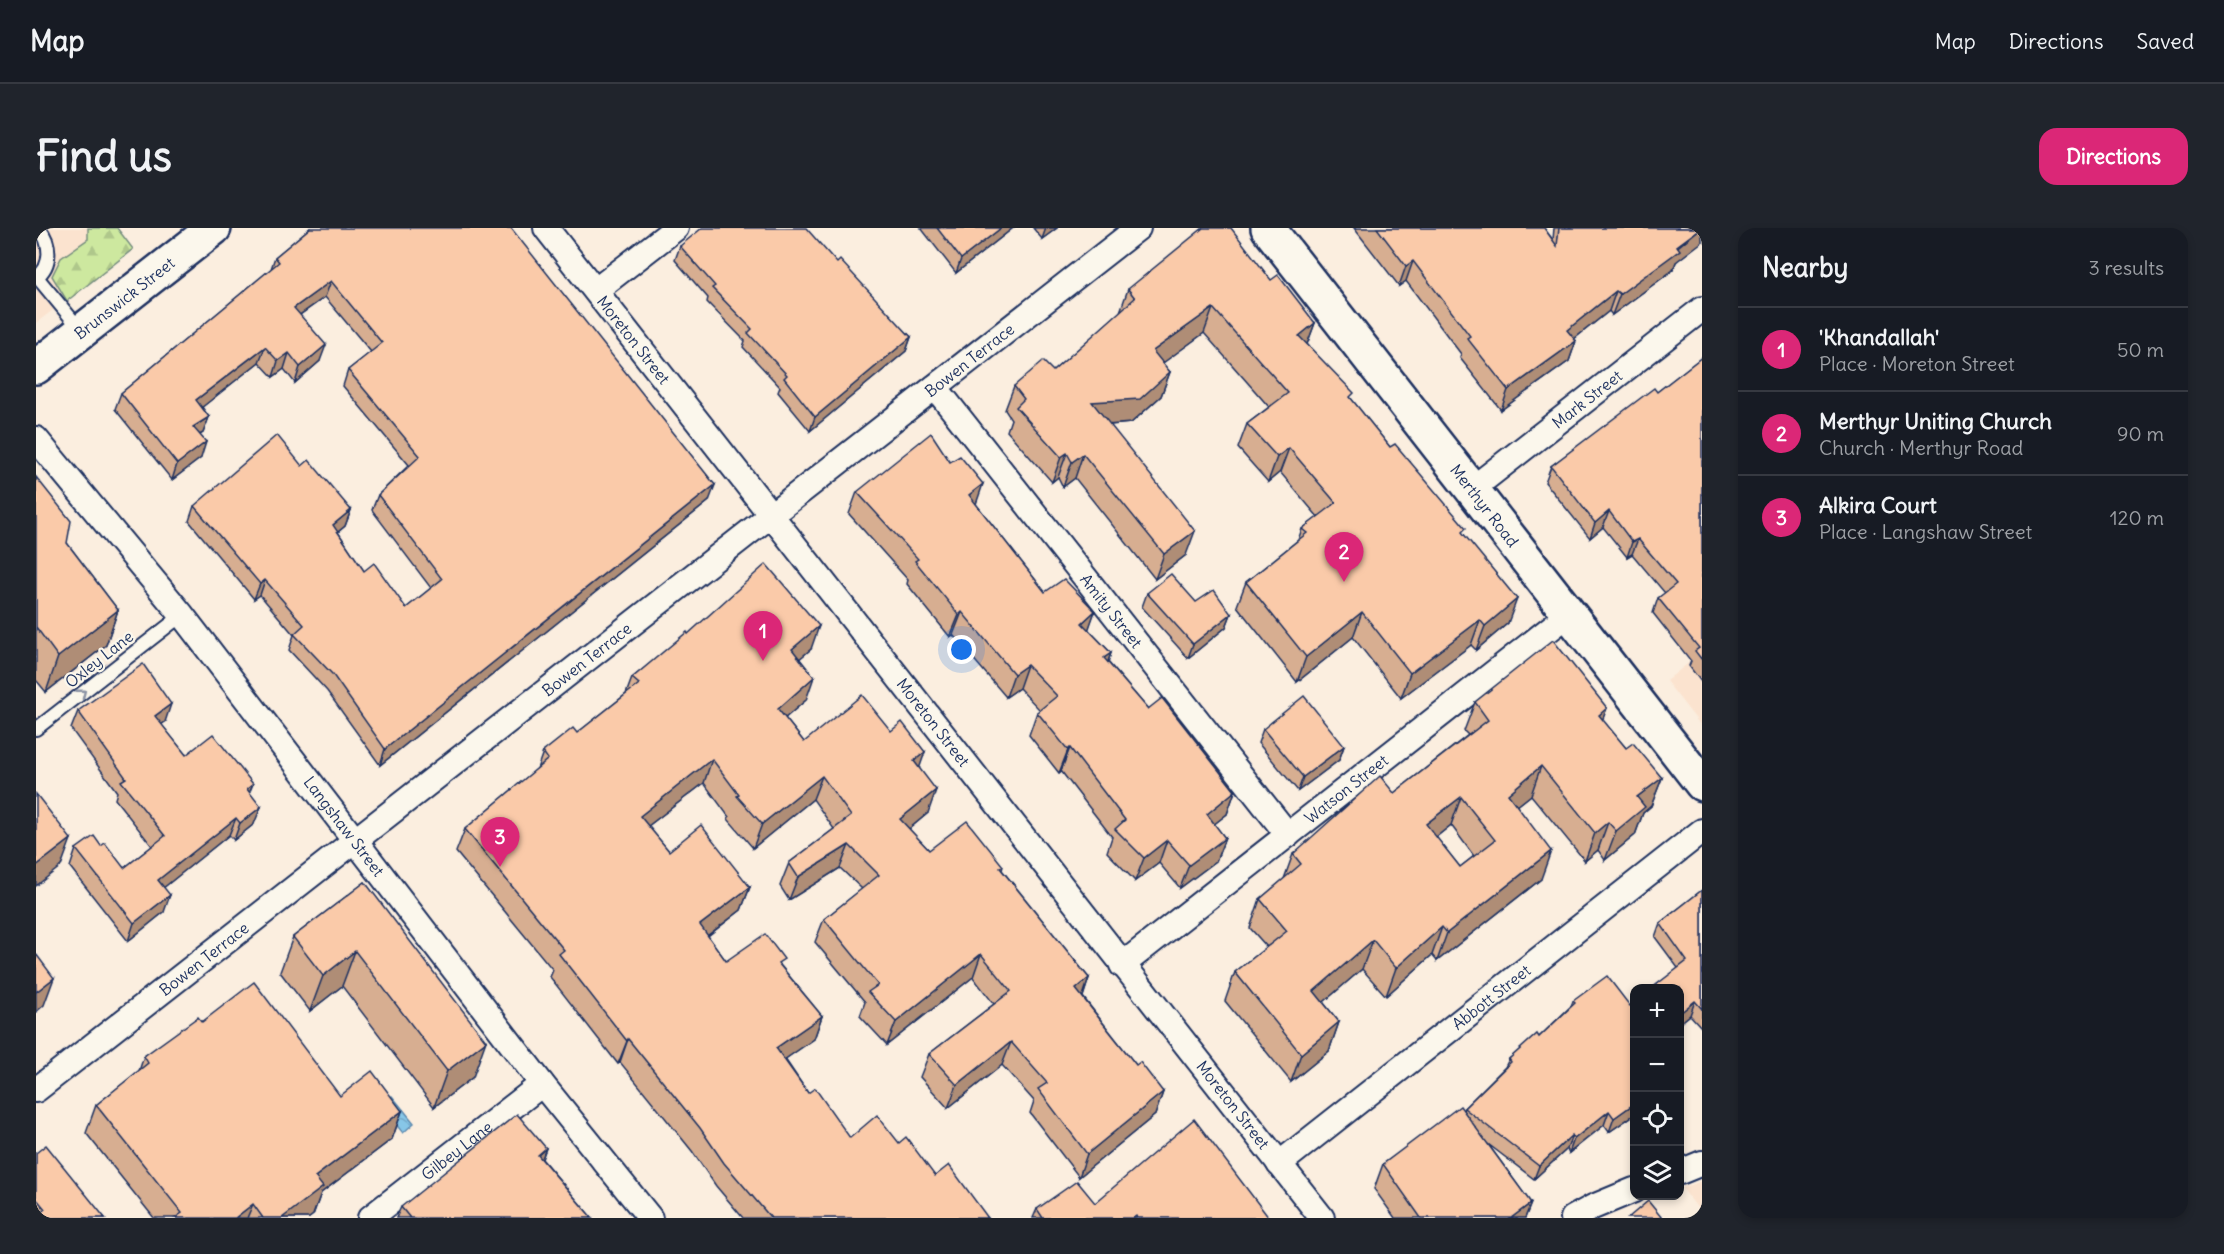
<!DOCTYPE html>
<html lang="en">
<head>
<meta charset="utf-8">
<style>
  :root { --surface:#171b24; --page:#20242c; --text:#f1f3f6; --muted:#9ea1a6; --line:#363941; --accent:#db2777 }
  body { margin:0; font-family:Delius,sans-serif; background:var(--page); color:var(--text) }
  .controls { position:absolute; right:18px; bottom:18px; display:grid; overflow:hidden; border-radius:12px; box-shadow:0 3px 9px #0003 }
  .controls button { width:54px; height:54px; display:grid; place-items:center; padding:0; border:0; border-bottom:2px solid var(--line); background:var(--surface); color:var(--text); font:30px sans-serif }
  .you { position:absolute; left:926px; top:422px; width:21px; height:21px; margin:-15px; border:4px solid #fff; border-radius:50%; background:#1a73e8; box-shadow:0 0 0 9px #1a73e833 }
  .badge { display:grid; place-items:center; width:39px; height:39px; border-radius:50%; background:var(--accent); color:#fff; font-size:20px; font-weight:700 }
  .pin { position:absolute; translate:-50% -50px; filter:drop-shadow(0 2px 3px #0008) }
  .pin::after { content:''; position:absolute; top:32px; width:21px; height:18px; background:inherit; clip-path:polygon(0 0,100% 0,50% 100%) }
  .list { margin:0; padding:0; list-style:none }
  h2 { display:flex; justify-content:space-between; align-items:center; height:78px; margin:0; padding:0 24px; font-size:26px }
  h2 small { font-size:20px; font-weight:400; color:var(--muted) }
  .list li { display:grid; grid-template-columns:39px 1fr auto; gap:18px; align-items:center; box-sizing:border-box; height:84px; padding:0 24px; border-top:2px solid var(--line) }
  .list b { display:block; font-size:22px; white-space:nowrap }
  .list p { margin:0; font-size:20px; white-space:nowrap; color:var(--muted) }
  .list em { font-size:20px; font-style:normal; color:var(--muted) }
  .icon { flex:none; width:33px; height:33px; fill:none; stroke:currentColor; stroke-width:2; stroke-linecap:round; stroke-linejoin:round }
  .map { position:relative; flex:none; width:1666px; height:990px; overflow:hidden; border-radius:18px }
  header { display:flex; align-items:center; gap:36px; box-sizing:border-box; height:84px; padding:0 30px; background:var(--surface); border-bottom:2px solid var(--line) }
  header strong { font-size:28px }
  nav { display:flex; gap:33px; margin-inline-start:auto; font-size:21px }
  .intro { display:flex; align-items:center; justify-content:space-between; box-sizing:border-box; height:144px; padding:0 36px }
  h1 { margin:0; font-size:42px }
  .button { padding:15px 27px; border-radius:18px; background:var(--accent); color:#fff; font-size:21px; font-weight:700 }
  main { display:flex; gap:36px; padding:0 36px }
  aside { flex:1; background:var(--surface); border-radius:18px; box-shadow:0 3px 9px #0003 }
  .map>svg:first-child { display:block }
  .built { fill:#fbe3cf }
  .forest { fill:url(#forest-firs); stroke:#748c7e; stroke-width:1.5 }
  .water { fill:url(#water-waves); stroke:#5c8ab0; stroke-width:1.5 }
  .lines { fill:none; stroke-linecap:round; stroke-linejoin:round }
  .lane-casing { stroke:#1b2f5e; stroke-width:16 }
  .street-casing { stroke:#1b2f5e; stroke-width:28 }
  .secondary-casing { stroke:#1b2f5e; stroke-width:38 }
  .lane { stroke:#fbf7ec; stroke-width:12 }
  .street { stroke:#fbf7ec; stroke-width:24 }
  .secondary { stroke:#fbf7ec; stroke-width:33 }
  .wall { fill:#d7ae91; stroke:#1b2f5e; stroke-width:1.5; fill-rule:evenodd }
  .shaded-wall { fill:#af8d76; stroke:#1b2f5e; stroke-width:1.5 }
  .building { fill:#facaa9; stroke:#1b2f5e; stroke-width:1.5; fill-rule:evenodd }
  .oneway { stroke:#8b93a5 }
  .labels { text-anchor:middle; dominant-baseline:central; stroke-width:4.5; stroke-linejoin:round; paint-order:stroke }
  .street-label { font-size:16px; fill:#1b2f5e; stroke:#fbf7ec }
</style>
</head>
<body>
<header>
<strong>Map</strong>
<nav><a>Map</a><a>Directions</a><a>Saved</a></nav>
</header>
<div class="intro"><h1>Find us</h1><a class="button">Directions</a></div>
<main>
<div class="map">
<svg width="1666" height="990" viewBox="0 0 1666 990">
  <defs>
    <pattern id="forest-firs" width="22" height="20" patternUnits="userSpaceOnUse" patternTransform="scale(1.5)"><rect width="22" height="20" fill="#cde89f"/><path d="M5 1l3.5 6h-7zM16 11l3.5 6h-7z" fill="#afc78b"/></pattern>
    <pattern id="water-waves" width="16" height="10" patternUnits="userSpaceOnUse" patternTransform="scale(1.5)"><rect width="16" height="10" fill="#87c6e7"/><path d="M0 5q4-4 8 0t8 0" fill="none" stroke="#74aac9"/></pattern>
  </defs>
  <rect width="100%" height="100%" fill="#fbeedf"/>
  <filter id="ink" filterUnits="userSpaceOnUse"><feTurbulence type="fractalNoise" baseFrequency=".0167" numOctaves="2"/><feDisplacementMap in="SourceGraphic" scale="12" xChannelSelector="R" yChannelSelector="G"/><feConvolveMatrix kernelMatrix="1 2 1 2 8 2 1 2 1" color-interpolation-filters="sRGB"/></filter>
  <g filter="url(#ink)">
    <g class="built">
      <path d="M0 0H81L97 21 0 95Z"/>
      <path d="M1666 424V499L1630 453Z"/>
      <path d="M1666 953V986L1646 960Z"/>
    </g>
    <path class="forest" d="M52 0H81L97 21 31 73 16 48 25 30 52 11Z"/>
    <path class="water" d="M356 868 378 895 367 905 344 877Z"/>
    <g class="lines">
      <defs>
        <g id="lane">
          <path d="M1 49 44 101"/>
          <path d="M0 50C17 37 15 15 3 0"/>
          <path d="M0 501 146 387"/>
        </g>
        <g id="street">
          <path id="s1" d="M510 0 1286 990"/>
          <path d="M560 62 640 0"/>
          <path id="s2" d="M899 159 1252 607"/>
          <path id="s3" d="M0 211 146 387 506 856 614 990"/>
          <path id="s4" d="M1436 261 1666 81"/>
          <path id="s5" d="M1086 737 1534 385"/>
          <path id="s6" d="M0 862 1102 0"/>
          <path id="s7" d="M1243 936 1666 603"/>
          <path d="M1644 944 1666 935"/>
          <path id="s8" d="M334 990 506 856"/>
          <path d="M1537 990 1557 979 1598 962"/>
        </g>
        <g id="secondary">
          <path id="s9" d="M1232 0 1666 556"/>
          <path id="s10" d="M0 139 178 0"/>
        </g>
      </defs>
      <use href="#lane" class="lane-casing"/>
      <use href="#street" class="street-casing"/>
      <use href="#secondary" class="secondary-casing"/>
      <use href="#lane" class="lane"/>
      <use href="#street" class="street"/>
      <use href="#secondary" class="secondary"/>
    </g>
    <g class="wall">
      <path d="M274 0 673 273 344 537 291 463 253 422 258 407 224 367 218 371 153 293 158 278 266 238 315 282 309 298 302 304 328 343 370 380 395 360 336 282 342 267 373 237 307 158 312 142 335 124 289 69 264 87 284 133 259 155 248 141 237 149 223 134 166 179 173 189 167 205 164 207 165 230 136 252 79 181 85 165 235 41 239 29Z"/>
      <path d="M885 0H977L920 45Z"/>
      <path d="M997 0H1021L1006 11Z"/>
      <path d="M1318 0H1508L1517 12 1518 0H1666L1640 34 1637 42 1576 87 1573 83 1538 111 1540 113 1533 133 1465 182 1424 130 1425 126 1370 53 1363 58Z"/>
      <path d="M644 18 801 35 875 109 870 123 774 203 742 164 744 159 707 119 709 113 671 74 672 70 639 32Z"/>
      <path d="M1235 52 1279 95 1271 116 1354 219 1428 307 1472 395 1440 422 1435 417 1365 470 1317 409 1261 454 1201 378 1210 354 1262 312 1266 301 1282 289 1244 244 1232 254 1202 220 1211 196 1233 179 1168 105 1126 135 1134 144 1125 168 1095 195 1074 197 1150 327 1119 351 1039 250 1027 259 1022 249 1016 254 971 203 975 191 969 182 978 158 1017 143 1084 84 1092 61Z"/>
      <path d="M1666 129V455L1653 438 1655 433 1617 385 1622 370 1629 365 1596 326 1591 329 1567 299 1554 310 1509 254 1515 238 1621 164Z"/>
      <path d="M914 234 940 276 1009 364 1059 383 1052 401 1075 425 1072 434 1112 481 1199 563 1191 586 1178 596 1189 610 1180 633 1144 660 1123 635 1099 653 1071 624 1076 609 1025 543 1023 545 993 507 1001 484 1004 482 983 460 970 469 917 407 914 409 871 356 872 352 813 286 821 264Z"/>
      <path d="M0 249 31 315 82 382 70 417 10 464 0 452Z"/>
      <path d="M1111 365 1160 374 1195 386 1190 399 1152 430 1106 379Z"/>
      <path d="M652 406 775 421 764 430 770 472 749 490 768 514 883 540 892 585 873 601 893 622 967 638 966 642 1053 750 1047 769 1100 837 1127 864 1119 887 1043 949 994 885 998 873 966 837 912 880 884 849 893 826 958 776 937 749 851 817 824 788 829 774 779 714 788 691 826 661 804 640 753 672 744 658 753 635 798 601 777 571 717 620 692 591 693 589 668 555 612 598 633 623 714 659 705 682 672 708 690 733 745 738 786 788 778 811 749 831 772 865 814 910 863 915 899 948 952 990H707L680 958 656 923 584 834 582 836 514 749 517 742 420 624 429 601 501 541 507 524 541 505 590 466 596 450Z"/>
      <path d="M1439 474 1571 480 1566 492 1590 520 1626 550 1615 578 1607 585 1599 607 1569 632 1562 622 1549 633 1495 567 1481 578 1505 651 1401 733 1396 727 1350 768 1326 741 1287 774 1303 794 1293 823 1255 854 1189 773 1199 744 1231 719 1214 700 1224 671 1248 651 1257 626 1358 565 1432 507 1428 503ZM1415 597 1438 628 1424 639 1400 609Z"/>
      <path d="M42 483 129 494 125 496 150 527 213 564 218 596 198 612 193 607 128 659V684L92 713 34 639 40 621 65 618 88 640 116 618 79 571 81 564 35 501Z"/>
      <path d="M1227 501 1308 518 1303 532 1262 563 1222 515Z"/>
      <path d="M329 654 437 849 398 879 306 758 274 783 244 744 257 709Z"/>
      <path d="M1666 662V800L1654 787 1644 795V760L1642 740 1619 709 1624 695Z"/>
      <path d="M1537 773 1594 778 1599 774V886L1573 904 1568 897 1533 925 1531 921 1498 951 1452 916 1495 975 1489 990H1359L1338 961 1347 936 1427 882 1428 880 1469 839 1473 831 1503 809 1535 778Z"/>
      <path d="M166 794 304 868 366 883 356 911 285 965 277 987 273 990H118L50 905 60 877 103 843 108 828Z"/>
      <path d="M510 920 506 931 556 990H360L365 979Z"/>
      <path d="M0 925 69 990H0Z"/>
      <path d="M1059 975 1233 990H997L1001 981Z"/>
    </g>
    <g class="shaded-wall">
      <path d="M965 0H977L920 45 925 31Z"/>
      <path d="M1010 0H1021L1006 11Z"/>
      <path d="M1665 0H1666V14L1640 34 1637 42 1576 87 1584 66Z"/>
      <path d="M1377 33 1370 53 1363 58 1370 38Z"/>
      <path d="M295 53 289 69 252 95 258 80Z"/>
      <path d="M1580 63 1573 83 1524 122 1531 102Z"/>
      <path d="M1177 80 1168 105 1109 148 1117 123Z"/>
      <path d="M1279 95 1270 119 1263 108Z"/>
      <path d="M875 109 870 123 774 203 779 189Z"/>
      <path d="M1540 113 1533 133 1465 182 1472 162Z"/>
      <path d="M290 117 284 133 259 155 264 139Z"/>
      <path d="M229 119 223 134 155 188 160 172Z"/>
      <path d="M253 125 248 141 237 149 242 133Z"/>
      <path d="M1134 144 1125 168 1095 195 1047 199 1056 174Z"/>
      <path d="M173 189 167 205 151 214 157 199Z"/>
      <path d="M170 214 165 230 136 252 141 236Z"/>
      <path d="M1253 220 1244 244 1232 254 1241 229Z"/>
      <path d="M1031 225 1022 249 1016 254 1025 229Z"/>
      <path d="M1047 226 1039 250 1027 259 1036 234Z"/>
      <path d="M947 256 939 279 933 267Z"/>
      <path d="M679 257 673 273 344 537 349 521Z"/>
      <path d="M315 282 309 298 291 313 297 297Z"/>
      <path d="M1573 283 1567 299 1554 310 1559 295Z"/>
      <path d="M1159 303 1150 327 1119 351 1128 326Z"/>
      <path d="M1602 311 1596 326 1591 329 1596 314Z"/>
      <path d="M229 352 224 367 218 371 224 356Z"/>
      <path d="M1481 371 1472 395 1440 422 1449 398Z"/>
      <path d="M82 382 70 417 10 464 22 429Z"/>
      <path d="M1059 383 1051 406 1046 395Z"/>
      <path d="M926 384 917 407 914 409 923 387Z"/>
      <path d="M1326 384 1317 409 1261 454 1270 429Z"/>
      <path d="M1195 386 1190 399 1152 430 1157 416Z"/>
      <path d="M1444 392 1435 417 1365 470 1374 445Z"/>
      <path d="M783 398 775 421 748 444 756 421Z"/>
      <path d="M1075 425 1067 447 1068 430Z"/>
      <path d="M991 437 983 460 970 469 978 446Z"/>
      <path d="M778 449 770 472 733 504 742 481Z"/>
      <path d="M135 476 129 494 113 505 119 488Z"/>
      <path d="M1571 480 1560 509 1563 487Z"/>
      <path d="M1308 518 1303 532 1262 563 1267 549Z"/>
      <path d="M1034 520 1025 543 1023 545 1032 522Z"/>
      <path d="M889 524 881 547 878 533Z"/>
      <path d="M676 531 668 555 595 611 604 588Z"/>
      <path d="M1505 538 1495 567 1461 594 1472 566Z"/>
      <path d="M786 548 777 571 717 620 726 596Z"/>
      <path d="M1626 550 1615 578 1607 585 1599 607 1569 632 1580 603 1601 569Z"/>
      <path d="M217 556 210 573 211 561Z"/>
      <path d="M900 562 892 585 856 615 864 591Z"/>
      <path d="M1199 563 1191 586 1162 609 1171 586Z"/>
      <path d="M1425 569 1415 597 1380 625 1390 596Z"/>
      <path d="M225 579 218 596 198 612 204 595Z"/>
      <path d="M200 590 193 607 116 669 122 652Z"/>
      <path d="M1572 594 1562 622 1549 633 1559 605Z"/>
      <path d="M1189 610 1180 633 1144 660 1153 637Z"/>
      <path d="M35 611 25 638 0 658V638Z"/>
      <path d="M1131 612 1123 635 1099 653 1108 630Z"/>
      <path d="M813 617 804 640 753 672 762 649Z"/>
      <path d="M1515 623 1505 651 1401 733 1411 705Z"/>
      <path d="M714 659 705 682 655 720 664 697Z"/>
      <path d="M134 667 128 684 92 713 98 695Z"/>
      <path d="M1406 699 1396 727 1350 768 1360 740Z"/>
      <path d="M1337 712 1326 741 1268 791 1278 763Z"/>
      <path d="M319 723 306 758 274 783 287 748Z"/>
      <path d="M945 726 937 749 851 817 860 794Z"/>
      <path d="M18 750 8 777 0 784V764Z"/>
      <path d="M1053 750 1045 774 1040 761Z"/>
      <path d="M1659 773 1654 787 1644 795V785Z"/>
      <path d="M786 788 778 811 732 843 740 820Z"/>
      <path d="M1303 794 1293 823 1255 854 1265 826Z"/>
      <path d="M592 811 584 834 582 836 591 813Z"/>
      <path d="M450 813 437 849 398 879 411 843Z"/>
      <path d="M975 814 966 837 912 880 921 857Z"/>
      <path d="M1127 864 1119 887 1043 949 1051 926Z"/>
      <path d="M1599 875V886L1573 904 1578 890Z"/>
      <path d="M366 883 356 911 285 965 277 987 273 990H246L279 949Z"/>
      <path d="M1573 883 1568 897 1533 925 1538 911Z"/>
      <path d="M1536 907 1531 921 1498 951 1503 938Z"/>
      <path d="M510 920 501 943 502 927Z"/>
      <path d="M1495 975 1489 990H1475Z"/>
      <path d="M217 976 211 990H199Z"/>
    </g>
    <g class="building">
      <path d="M274 0H475L679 257 349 521 297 447 258 406 268 397 229 352 224 356 158 278 241 207 266 238 273 232 315 282 297 297 328 343 338 335 370 380 406 351 342 267 384 228 312 142 346 115 295 53 258 80 290 117 264 139 253 125 242 133 229 119 160 172 173 189 157 199 170 214 141 236 85 165 243 34 239 29Z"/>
      <path d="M666 0H770L801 35 804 32 875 109 779 189 748 150 751 147 712 105 716 101 676 60 679 58 644 18Z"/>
      <path d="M901 0H965L925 31Z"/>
      <path d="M1167 0H1195L1235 52 1242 47 1279 95 1263 108 1318 165 1314 169 1354 219 1359 216 1430 300 1426 304 1481 371 1449 398 1444 392 1374 445 1326 384 1270 429 1210 354 1271 305 1266 301 1300 275 1253 220 1241 229 1211 196 1252 165 1177 80 1117 123 1134 144 1104 171 1056 174 1159 303 1128 326 1047 226 1036 234 1031 225 1025 229 980 179 988 171 978 158 1007 133 1017 143 1099 70 1092 61Z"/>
      <path d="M1341 0H1508L1521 18 1523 0H1665L1641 18 1644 22 1584 66 1580 63 1531 102 1540 113 1472 162 1431 110 1434 108 1377 33 1370 38Z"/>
      <path d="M1666 129V432L1659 423 1663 420 1622 370 1640 356 1602 311 1596 314 1573 283 1559 295 1515 238 1618 160 1621 164Z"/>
      <path d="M895 205 914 234 924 228 947 256 933 267 1009 364 1028 351 1059 383 1046 395 1075 425 1068 430 1112 481 1126 470 1199 563 1171 586 1189 610 1153 637 1131 612 1108 630 1079 601 1089 592 1034 520 1032 522 1001 484 1021 468 991 437 978 446 926 384 923 387 879 333 882 331 821 264Z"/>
      <path d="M0 249 35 293 31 315 82 382 22 429 0 399Z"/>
      <path d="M730 336 783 398 756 421 778 449 742 481 768 514 826 467 855 503 866 494 889 524 878 533 900 562 864 591 893 622 931 593 967 638 964 640 1053 750 1040 761 1100 837 1104 834 1127 864 1051 926 1002 861 1011 855 975 814 921 857 893 826 975 763 945 726 860 794 832 764 842 757 788 691 843 647 813 617 762 649 753 635 815 588 786 548 726 596 701 568 703 567 676 531 604 588 633 623 665 597 714 659 664 697 690 733 729 706 748 731 742 735 786 788 740 820 772 865 779 860 814 910 841 887 863 915 870 909 899 948 913 937 952 990H735L688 935 664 900 592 811 591 813 523 726 528 722 429 601 512 531 507 524 537 500 541 505 603 456 596 450 651 404 652 406Z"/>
      <path d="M1135 346 1160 374 1178 362 1195 386 1157 416 1111 365Z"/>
      <path d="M1517 412 1571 480 1563 487 1590 520 1597 515 1626 550 1601 569 1609 579 1580 603 1572 594 1559 605 1505 538 1472 566 1515 623 1411 705 1406 699 1360 740 1337 712 1278 763 1303 794 1265 826 1199 744 1251 703 1224 671 1265 636 1257 626 1344 548 1358 565 1452 492 1439 474ZM1425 569 1459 612 1424 639 1390 596Z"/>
      <path d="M107 436 135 476 119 488 150 527 177 506 217 556 211 561 225 579 204 595 200 590 122 652 134 667 98 695 40 621 58 608 65 618 69 615 88 640 129 608 85 553 90 550 42 483Z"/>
      <path d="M1268 468 1308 518 1267 549 1227 501Z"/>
      <path d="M0 566 35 611 0 638Z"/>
      <path d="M329 654 450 813 411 843 319 723 287 748 257 709Z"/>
      <path d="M1666 662V781L1659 773 1644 785V760H1616L1651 733 1624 695Z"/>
      <path d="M0 726 18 750 0 764Z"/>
      <path d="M1571 748 1594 778 1599 774V875L1578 890 1573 883 1538 911 1536 907 1503 938 1428 880 1475 834 1473 831 1501 806 1503 809 1539 775 1537 773Z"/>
      <path d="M218 754 304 868 336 843 366 883 279 949 287 959 246 990H227L217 976 199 990H139L146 985 60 877 112 835 108 828 162 789 166 794Z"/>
      <path d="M1424 878 1495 975 1475 990H1385L1347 936Z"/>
      <path d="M481 886 510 920 502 927 556 990H374L365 979Z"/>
      <path d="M1158 891 1233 990H1101L1100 988 1097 990H1007L1001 981 1041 953 1059 975Z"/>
      <path d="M10 917 69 990H0V989L9 981 0 970V925Z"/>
      <path d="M1612 973 1626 990H1592Z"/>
    </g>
    <defs><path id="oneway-chevron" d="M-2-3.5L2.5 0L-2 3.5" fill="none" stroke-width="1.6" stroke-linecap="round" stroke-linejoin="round" transform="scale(1.5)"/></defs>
    <use class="oneway" href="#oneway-chevron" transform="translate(46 465) rotate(-38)"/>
  </g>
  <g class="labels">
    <g class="street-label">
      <text stroke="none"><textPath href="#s10" startOffset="112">Brunswick Street</textPath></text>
      <text stroke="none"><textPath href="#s1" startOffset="142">Moreton Street</textPath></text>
      <text stroke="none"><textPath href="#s6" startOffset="1185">Bowen Terrace</textPath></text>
      <text stroke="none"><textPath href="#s4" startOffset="146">Mark Street</textPath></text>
      <text stroke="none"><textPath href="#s9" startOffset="352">Merthyr Road</textPath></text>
      <text stroke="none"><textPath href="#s2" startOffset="285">Amity Street</textPath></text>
      <text transform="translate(63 431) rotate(-38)">Oxley Lane</text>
      <text stroke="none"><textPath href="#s6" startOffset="699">Bowen Terrace</textPath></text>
      <text stroke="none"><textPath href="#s1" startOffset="628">Moreton Street</textPath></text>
      <text stroke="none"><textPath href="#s5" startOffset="285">Watson Street</textPath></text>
      <text stroke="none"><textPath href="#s3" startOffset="495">Langshaw Street</textPath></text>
      <text stroke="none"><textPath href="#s6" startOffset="213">Bowen Terrace</textPath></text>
      <text stroke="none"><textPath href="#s7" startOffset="270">Abbott Street</textPath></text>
      <text stroke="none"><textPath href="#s1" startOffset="1114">Moreton Street</textPath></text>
      <text stroke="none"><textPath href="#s8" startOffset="110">Gilbey Lane</textPath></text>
    </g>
  </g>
</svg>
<div class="controls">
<button>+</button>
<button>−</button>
<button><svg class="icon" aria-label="locate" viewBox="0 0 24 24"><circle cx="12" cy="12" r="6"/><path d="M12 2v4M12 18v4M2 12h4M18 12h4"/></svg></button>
<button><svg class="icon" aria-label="layers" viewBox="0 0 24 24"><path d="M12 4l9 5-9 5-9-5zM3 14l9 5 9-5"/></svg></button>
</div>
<div class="you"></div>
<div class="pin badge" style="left:727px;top:433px">1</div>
<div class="pin badge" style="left:1308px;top:354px">2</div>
<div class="pin badge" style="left:464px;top:639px">3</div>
</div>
<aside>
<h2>Nearby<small>3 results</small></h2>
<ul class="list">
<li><span class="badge">1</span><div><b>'Khandallah'</b><p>Place · Moreton Street</p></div><em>50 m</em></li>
<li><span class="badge">2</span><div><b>Merthyr Uniting Church</b><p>Church · Merthyr Road</p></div><em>90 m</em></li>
<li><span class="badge">3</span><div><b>Alkira Court</b><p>Place · Langshaw Street</p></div><em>120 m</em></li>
</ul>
</aside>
</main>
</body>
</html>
